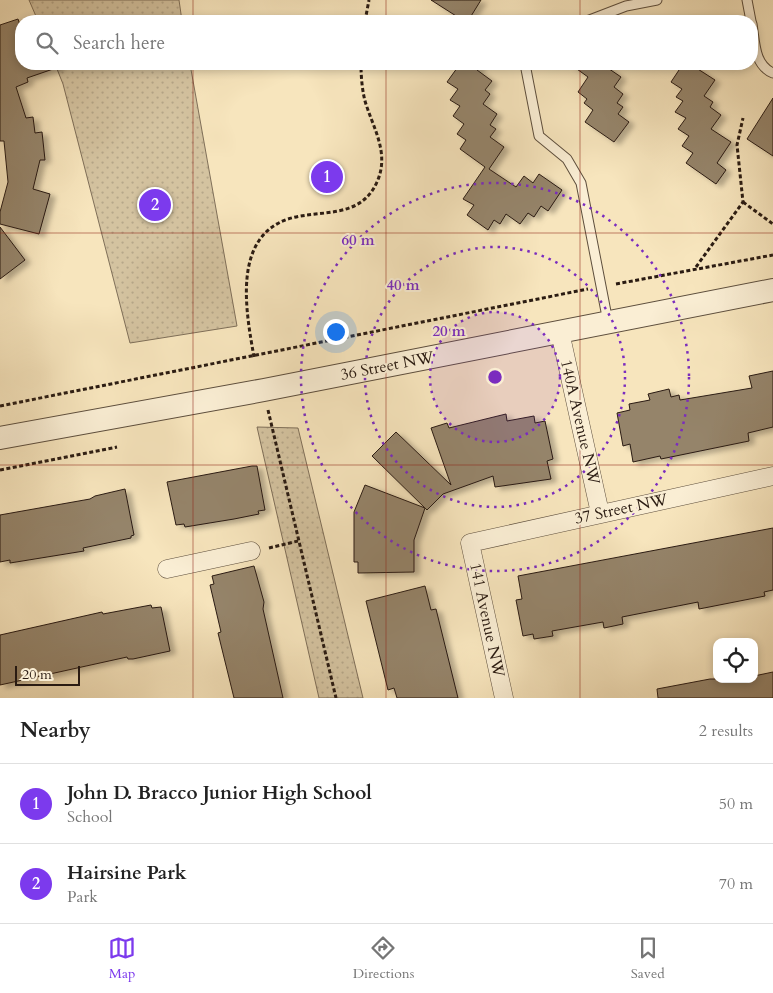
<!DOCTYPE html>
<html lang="en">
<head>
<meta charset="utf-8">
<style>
  :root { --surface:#fff; --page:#f6f6f6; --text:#222; --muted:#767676; --line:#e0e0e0; --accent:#7c3aed }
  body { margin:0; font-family:Cardo,serif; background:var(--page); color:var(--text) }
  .controls { position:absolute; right:15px; bottom:15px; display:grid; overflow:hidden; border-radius:10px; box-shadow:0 2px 8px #0003 }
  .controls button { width:45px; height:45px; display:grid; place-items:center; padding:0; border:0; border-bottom:1px solid var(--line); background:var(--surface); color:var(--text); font:25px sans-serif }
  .scale { position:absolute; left:15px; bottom:12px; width:65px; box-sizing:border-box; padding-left:5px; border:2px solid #2a1b12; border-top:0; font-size:14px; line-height:18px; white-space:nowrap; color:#2a1b12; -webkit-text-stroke:4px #faeed4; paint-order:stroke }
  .you { position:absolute; left:335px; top:331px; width:18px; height:18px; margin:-12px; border:4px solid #fff; border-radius:50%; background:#1a73e8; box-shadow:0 0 0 8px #1a73e833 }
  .badge { display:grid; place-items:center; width:32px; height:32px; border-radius:50%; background:var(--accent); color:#fff; font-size:16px; font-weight:700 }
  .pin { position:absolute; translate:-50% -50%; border:2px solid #fff; box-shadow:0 1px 5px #0006 }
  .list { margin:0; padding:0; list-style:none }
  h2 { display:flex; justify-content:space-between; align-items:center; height:65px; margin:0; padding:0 20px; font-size:21px }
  h2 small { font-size:16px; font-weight:400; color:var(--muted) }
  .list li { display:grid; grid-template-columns:32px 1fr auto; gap:15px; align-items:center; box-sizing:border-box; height:80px; padding:0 20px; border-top:1px solid var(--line) }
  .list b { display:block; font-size:19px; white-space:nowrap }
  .list p { margin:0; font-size:16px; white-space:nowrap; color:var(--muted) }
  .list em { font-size:16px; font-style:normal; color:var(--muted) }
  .icon { flex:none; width:28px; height:28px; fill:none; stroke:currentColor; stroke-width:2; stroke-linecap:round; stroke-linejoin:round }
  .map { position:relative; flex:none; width:773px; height:698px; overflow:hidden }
  .search { position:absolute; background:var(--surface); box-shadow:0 2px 8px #0003; left:15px; right:15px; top:15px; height:55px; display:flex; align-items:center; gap:12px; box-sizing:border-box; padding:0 18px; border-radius:20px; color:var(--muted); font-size:19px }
  .sheet { height:225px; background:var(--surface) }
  nav { display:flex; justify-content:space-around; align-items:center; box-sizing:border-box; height:70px; border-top:1px solid var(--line); background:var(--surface); font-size:14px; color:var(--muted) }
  nav a { display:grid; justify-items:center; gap:2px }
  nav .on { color:var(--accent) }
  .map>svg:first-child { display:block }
  .grass { fill:url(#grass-dots); stroke:#7f6f59 }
  .building { fill:#95846b; stroke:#2a1b12; filter:url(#shadow) }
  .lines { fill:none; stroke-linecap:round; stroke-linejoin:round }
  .service-casing { stroke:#5d4e3d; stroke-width:11 }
  .minor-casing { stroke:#5d4e3d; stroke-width:19 }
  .tertiary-casing { stroke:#5d4e3d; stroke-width:24 }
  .path { stroke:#2a1b12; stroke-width:3; stroke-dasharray:4 2.5; stroke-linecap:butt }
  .service { stroke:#faeed4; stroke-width:9 }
  .minor { stroke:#faeed4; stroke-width:18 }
  .tertiary { stroke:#faeed4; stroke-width:22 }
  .grid { fill:none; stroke:#8f2418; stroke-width:1; stroke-opacity:0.55 }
  .ring { fill:none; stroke:#7b2cbf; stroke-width:2.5; stroke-dasharray:2.5 5 }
  .labels { text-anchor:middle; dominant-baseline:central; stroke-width:4; stroke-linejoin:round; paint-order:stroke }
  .street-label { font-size:16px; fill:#2a1b12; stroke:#faeed4 }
  .centre { fill:#7b2cbf; stroke:#faeed4; stroke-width:2.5 }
  .ring-label { font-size:15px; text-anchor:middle; font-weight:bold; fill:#7b2cbf; stroke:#faeed4; stroke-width:4; stroke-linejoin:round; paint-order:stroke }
</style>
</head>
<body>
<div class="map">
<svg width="773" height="698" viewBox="0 0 773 698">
  <defs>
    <pattern id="grass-dots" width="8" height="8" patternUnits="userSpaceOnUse" patternTransform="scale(1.25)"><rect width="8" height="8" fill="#d4c3a0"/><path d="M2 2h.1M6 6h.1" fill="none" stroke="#b6a789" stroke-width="1.8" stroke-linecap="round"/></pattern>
    <filter id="shadow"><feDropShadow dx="5.5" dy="3" stdDeviation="2.5" flood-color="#0004"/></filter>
  </defs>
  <rect width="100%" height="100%" fill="#f7e5bd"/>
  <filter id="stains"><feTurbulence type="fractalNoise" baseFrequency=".004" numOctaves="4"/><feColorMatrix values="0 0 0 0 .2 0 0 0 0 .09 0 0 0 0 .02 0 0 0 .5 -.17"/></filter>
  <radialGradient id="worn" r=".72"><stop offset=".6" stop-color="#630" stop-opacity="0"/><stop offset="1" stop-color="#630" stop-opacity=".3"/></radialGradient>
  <g class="grass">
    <path d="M29 0H179L182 21H38Z"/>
    <path d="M55 64H190L237 326 130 343 63 84Z"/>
    <path d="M257 427 298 428 363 698H319Z"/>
  </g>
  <g class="building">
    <path d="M431 0H481L468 21H464Z"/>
    <path d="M18 19 21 28V64H58L59 67 27 78 28 82 16 87 26 118 33 117 35 133 42 132 45 160H40L33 189 50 194 39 234 0 224V212L8 182 4 141H0V25Z"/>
    <path d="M460 64H481L477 70 492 81 485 90 490 94 483 104 497 114 490 125 496 129 490 137 504 147 489 169 516 187 524 176 533 183 539 174 562 190 548 211 541 206 534 217 528 213 520 224 506 214 500 224 494 220 488 230 467 215 474 205 463 199 485 167 460 149 466 140 457 134 464 124 453 116 460 106 450 100 458 89 447 82Z"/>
    <path d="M570 64H602L621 77 614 87 623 94 617 103 623 107 618 114 629 122 614 142 585 122 593 110 584 103 587 99 578 92 588 77Z"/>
    <path d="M683 64H690L715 80 704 96 713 102 710 107 721 115 711 129 731 142 717 163 726 170 716 184 686 163 693 153 682 146 689 136 678 129 686 118 675 112 683 101 676 97 682 89 671 82Z"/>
    <path d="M773 98V156L747 139Z"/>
    <path d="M0 227 25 260 0 279Z"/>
    <path d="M773 371V427L748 433 749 441 661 459 660 456 633 462 630 444 623 446 617 413 630 410 629 404 650 400 648 394 669 389 671 397 679 395 680 400 752 388 749 376Z"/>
    <path d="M506 414 507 421 534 416 535 423 545 421 553 459 547 461 551 479 495 487 493 476 443 494 427 510 372 456 396 432 451 485 431 428 447 423 449 428Z"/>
    <path d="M252 466H257L265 510 258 511 259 514 234 519 185 527 184 524 176 525 167 482Z"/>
    <path d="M365 485 425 508 414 540V572L358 573V562H354V512Z"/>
    <path d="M125 489 134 535 131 536V538L83 548 84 551 10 563V560L0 562V515L90 499 95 496Z"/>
    <path d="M773 528V590L764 592 765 596 699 609 698 602 622 617 623 624 604 628 603 622 552 631 553 636 534 639 533 634 523 636 516 600 522 599 518 576Z"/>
    <path d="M254 566 264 602 263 609 283 698H234L218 633 221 632 210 585 214 584 212 576Z"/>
    <path d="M425 586 431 610 436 609 458 698H397L394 688 388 690 366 601Z"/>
    <path d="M151 605 152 608 161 607 170 651 133 659H128L127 657 0 685V635L102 612 103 614Z"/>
    <path d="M773 672V698H658L657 689 710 679H754V676Z"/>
  </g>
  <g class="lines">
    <defs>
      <g id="service">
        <path d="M747 0 751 21"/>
        <path d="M587 21 626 6 657 0"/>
        <path d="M752 24C755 42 754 65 773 73"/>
        <path d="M525 64 539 136 567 159 581 183 608 322"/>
      </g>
      <g id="minor">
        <path d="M560 332 600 513"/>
        <path d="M167 569 251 551"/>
        <path d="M504 698 470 543 773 476"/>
      </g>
      <path id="tertiary" d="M0 438 264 390 773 290"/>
    </defs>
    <use href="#service" class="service-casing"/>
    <use href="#minor" class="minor-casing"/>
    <use href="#tertiary" class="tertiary-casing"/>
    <g class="path">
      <path d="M365 21 369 0"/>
      <path d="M743 202 773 224"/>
      <path d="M696 267 743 202 737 145 743 118"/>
      <path d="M616 284 773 255"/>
      <path d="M254 357C246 312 232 238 288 219 320 209 360 220 377 182 390 153 373 128 365 101 362 89 361 76 361 64"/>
      <path d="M0 406 588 289"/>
      <path d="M268 410 336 698"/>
      <path d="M0 470 117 447"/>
      <path d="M269 548 298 541"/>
    </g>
    <use href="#service" class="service"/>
    <use href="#minor" class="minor"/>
    <use href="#tertiary" class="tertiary"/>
  </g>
  <path class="grid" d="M193 0V21M386 0V21M580 0V21M193 64V698M386 64V698M580 64V698M0 233H773M0 465H773"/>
  <circle cx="495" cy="377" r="65" fill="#7b2cbf" fill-opacity=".12"/>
  <g class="ring">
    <circle cx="495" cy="377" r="65"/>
    <circle cx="495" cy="377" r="130"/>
    <circle cx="495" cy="377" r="194"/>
  </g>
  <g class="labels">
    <g class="street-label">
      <text transform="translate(387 366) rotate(-11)">36 Street NW</text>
      <text transform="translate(580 422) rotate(77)">140A Avenue NW</text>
      <text transform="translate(621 509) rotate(-12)">37 Street NW</text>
      <text transform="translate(487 620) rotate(78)">141 Avenue NW</text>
    </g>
  </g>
  <circle cx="495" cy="377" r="8" class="centre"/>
  <g class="ring-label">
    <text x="358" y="245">60 m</text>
    <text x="403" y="290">40 m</text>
    <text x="449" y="336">20 m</text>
  </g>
  <rect width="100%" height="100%" filter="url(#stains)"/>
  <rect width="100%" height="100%" fill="url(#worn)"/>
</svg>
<div class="controls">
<button><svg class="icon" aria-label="locate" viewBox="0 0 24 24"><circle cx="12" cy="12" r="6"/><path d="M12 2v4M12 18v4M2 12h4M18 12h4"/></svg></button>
</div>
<div class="scale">20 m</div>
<div class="you"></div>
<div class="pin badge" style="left:327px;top:177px">1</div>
<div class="pin badge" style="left:155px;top:205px">2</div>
<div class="search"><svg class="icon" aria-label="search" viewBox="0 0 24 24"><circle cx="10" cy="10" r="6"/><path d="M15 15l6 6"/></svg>Search here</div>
</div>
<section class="sheet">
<h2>Nearby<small>2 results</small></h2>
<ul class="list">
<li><span class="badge">1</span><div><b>John D. Bracco Junior High School</b><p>School</p></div><em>50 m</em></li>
<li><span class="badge">2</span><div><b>Hairsine Park</b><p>Park</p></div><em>70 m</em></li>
</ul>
</section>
<nav>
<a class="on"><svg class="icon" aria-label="map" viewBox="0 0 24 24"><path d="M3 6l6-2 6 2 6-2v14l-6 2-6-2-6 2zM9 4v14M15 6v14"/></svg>Map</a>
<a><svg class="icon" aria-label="directions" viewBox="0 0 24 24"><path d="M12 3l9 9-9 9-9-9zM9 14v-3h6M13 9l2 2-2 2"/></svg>Directions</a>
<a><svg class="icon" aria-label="saved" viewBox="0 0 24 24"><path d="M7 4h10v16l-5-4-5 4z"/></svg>Saved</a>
</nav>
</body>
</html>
